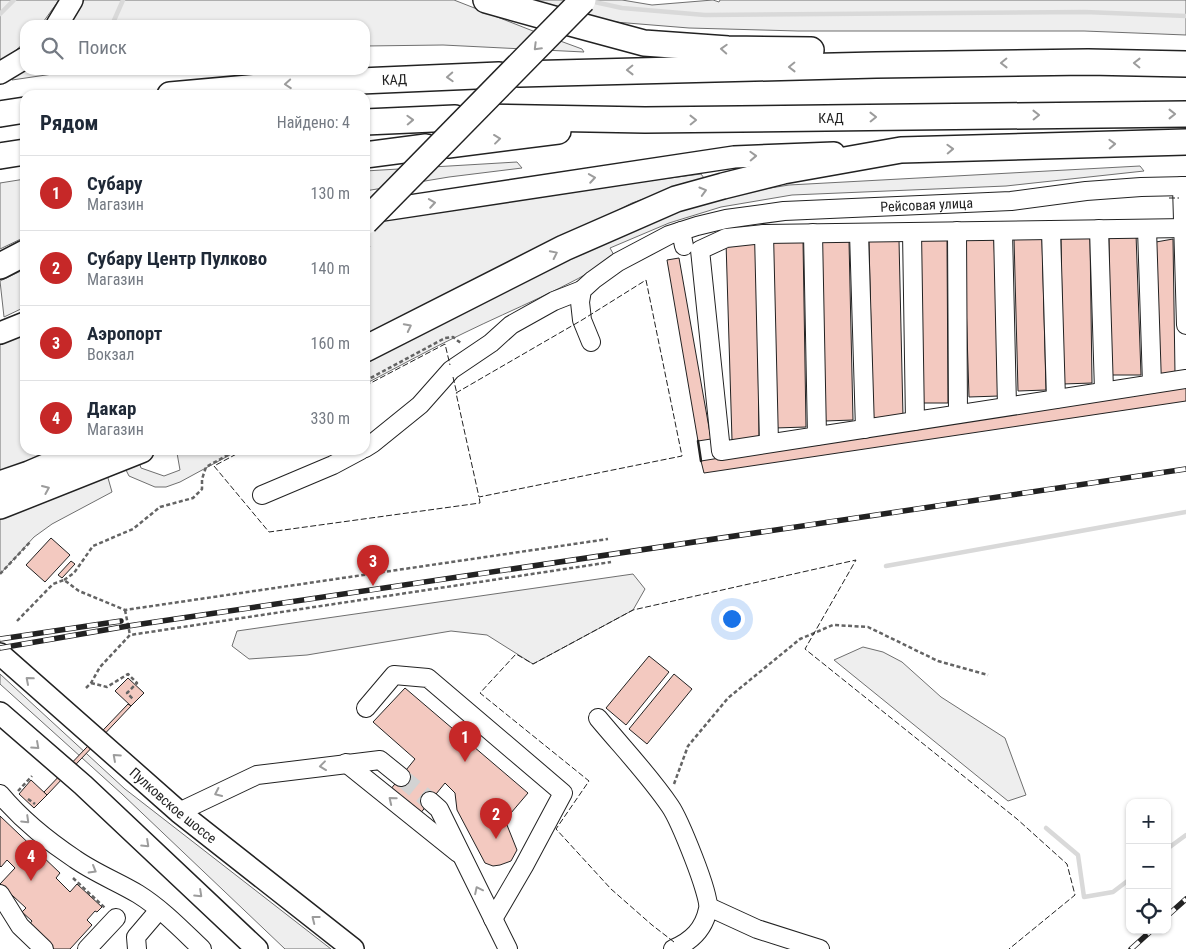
<!DOCTYPE html>
<html lang="ru">
<head>
<meta charset="utf-8">
<style>
  :root { --surface:#fff; --page:#f6f6f7; --text:#1f2937; --muted:#747a83; --line:#e0e1e3; --accent:#c62828 }
  body { margin:0; font-family:"Roboto Condensed",sans-serif; background:var(--page); color:var(--text) }
  .controls { position:absolute; right:15px; bottom:15px; display:grid; overflow:hidden; border-radius:10px; box-shadow:0 1px 4px #0004 }
  .controls button { width:45px; height:45px; display:grid; place-items:center; padding:0; border:0; border-bottom:1px solid var(--line); background:var(--surface); color:var(--text); font:25px sans-serif }
  .you { position:absolute; left:731px; top:618px; width:18px; height:18px; margin:-12px; border:4px solid #fff; border-radius:50%; background:#1a73e8; box-shadow:0 0 0 8px #1a73e833 }
  .badge { display:grid; place-items:center; width:32px; height:32px; border-radius:50%; background:var(--accent); color:#fff; font-size:16px; font-weight:700 }
  .pin { position:absolute; translate:-50% -41px; filter:drop-shadow(0 1px 2px #0008) }
  .pin::after { content:''; position:absolute; top:26px; width:18px; height:15px; background:inherit; clip-path:polygon(0 0,100% 0,50% 100%) }
  .list { margin:0; padding:0; list-style:none }
  h2 { display:flex; justify-content:space-between; align-items:center; height:65px; margin:0; padding:0 20px; font-size:21px }
  h2 small { font-size:16px; font-weight:400; color:var(--muted) }
  .list li { display:grid; grid-template-columns:32px 1fr auto; gap:15px; align-items:center; box-sizing:border-box; height:75px; padding:0 20px; border-top:1px solid var(--line) }
  .list b { display:block; font-size:19px; white-space:nowrap }
  .list p { margin:0; font-size:16px; white-space:nowrap; color:var(--muted) }
  .list em { font-size:16px; font-style:normal; color:var(--muted) }
  .icon { flex:none; width:28px; height:28px; fill:none; stroke:currentColor; stroke-width:2; stroke-linecap:round; stroke-linejoin:round }
  .map { position:relative; flex:none; width:1186px; height:949px; overflow:hidden }
  .search { position:absolute; background:var(--surface); box-shadow:0 1px 4px #0004; left:20px; top:20px; width:350px; height:55px; display:flex; align-items:center; gap:12px; box-sizing:border-box; padding:0 18px; border-radius:15px; color:var(--muted); font-size:19px }
  .panel { position:absolute; background:var(--surface); box-shadow:0 1px 4px #0004; left:20px; top:90px; width:350px; height:365px; border-radius:15px }
  .map>svg:first-child { display:block }
  .green { fill:#eee; stroke:#6f6f6f }
  .lines { fill:none; stroke-linecap:round; stroke-linejoin:round }
  .stream { stroke:#d9d9d9; stroke-width:4.5 }
  .building { fill:#f3c9c0; stroke:#222 }
  .minor-tunnel { stroke:#d3d3d3; stroke-width:18; stroke-dasharray:18 9; stroke-linecap:butt }
  .minor-casing { stroke:#222; stroke-width:20 }
  .major-casing { stroke:#222; stroke-width:24 }
  .highway-casing { stroke:#222; stroke-width:28 }
  .path { stroke:#646464; stroke-width:2.5; stroke-dasharray:4 2.5; stroke-linecap:butt }
  .minor { stroke:#fff; stroke-width:18 }
  .major { stroke:#fff; stroke-width:21 }
  .highway { stroke:#fff; stroke-width:25 }
  .rail-casing { stroke:#222; stroke-width:5.5 }
  .rail { stroke:#fff; stroke-width:4; stroke-dasharray:11; stroke-linecap:butt }
  .highway-bridge-casing { stroke:#222; stroke-width:28; stroke-linecap:butt }
  .highway-bridge { stroke:#fff; stroke-width:25 }
  .fence { stroke:#222; stroke-width:1; stroke-dasharray:6 2.5; stroke-linecap:butt }
  .wall { stroke:#222; stroke-width:2.5 }
  .oneway { stroke:#9c9c9c }
  .labels { text-anchor:middle; dominant-baseline:central; stroke-width:4; stroke-linejoin:round; paint-order:stroke }
  .street-label { font-size:14px; fill:#222; stroke:#fff }
</style>
</head>
<body>
<div class="map">
<svg width="1186" height="949" viewBox="0 0 1186 949">
  <rect width="100%" height="100%" fill="#fff"/>
  <g class="green">
    <path d="M0 0H59L41 25H25V42L15 51 0 61Z"/>
    <path d="M84 0H454L533 31 582 49 584 52 443 45 365 46V25H69Z"/>
    <path d="M523 0H622L652 5 713 0 719 2 720 0H1186V35L1084 31H798L689 28 615 22Z"/>
    <path d="M25 70H80L12 80V77Z"/>
    <path d="M517 162 522 168 449 177 365 191V171Z"/>
    <path d="M1140 166 1144 171 1006 186 792 195 721 207 669 223 610 248 615 257C567 288 515 308 464 333 430 349 398 367 365 384V359L603 241 715 197 789 185Z"/>
    <path d="M701 174 704 178 632 203 365 339V254L370 246 365 247V220L412 211Z"/>
    <path d="M25 179V237L0 249V183Z"/>
    <path d="M25 269V307L4 317 0 281Z"/>
    <path d="M25 333V450H100L112 492 52 524 34 537 0 574V345Z"/>
    <path d="M116 450H135L141 468 164 476 180 470 177 453 183 450H239L180 482 166 487H155L129 476Z"/>
    <path d="M633 574 645 589 633 610 533 664 487 635 451 631 307 655 249 659 232 646 237 631Z"/>
    <path d="M863 647 883 652 902 662 941 697 1005 738 1026 795 1008 801 834 660Z"/>
    <path d="M0 674 125 789 331 949H285L122 794 0 684Z"/>
  </g>
  <g class="lines">
    <g class="stream">
      <path d="M590 1 622 8 705 15 1085 12 1186 16"/>
      <path d="M0 14 14 0"/>
      <path d="M112 25 123 0"/>
      <path d="M886 566 1186 512"/>
      <path d="M1046 828 1078 855 1084 897 1113 892 1130 879"/>
      <path d="M1167 849 1186 835"/>
    </g>
  </g>
  <g class="building">
    <path d="M1136 234 1141 375H1110L1109 236Z"/>
    <path d="M994 237 999 396 969 397 964 238Z"/>
    <path d="M1042 237 1046 390 1018 391 1014 238Z"/>
    <path d="M1061 237H1090L1092 383 1063 384Z"/>
    <path d="M920 238H947L948 403H921Z"/>
    <path d="M1173 239 1175 374 1160 376 1156 242Z"/>
    <path d="M772 240H803L806 427 775 428Z"/>
    <path d="M899 240 903 417 873 418 869 241Z"/>
    <path d="M757 241 759 440H732L726 242Z"/>
    <path d="M821 241H849L853 420 825 421Z"/>
    <path d="M679 258 711 439 698 441 667 260Z"/>
    <path d="M1186 387V401L704 473 701 461 959 420Z"/>
    <path d="M51 538 70 555 45 582 26 565Z"/>
    <path d="M71 561 75 564 62 578 58 575Z"/>
    <path d="M649 656 669 672 626 725 606 708Z"/>
    <path d="M674 674 692 689 647 744 629 729Z"/>
    <path d="M128 678 144 693 131 706 115 691Z"/>
    <path d="M405 688 528 793 505 820 517 850 511 861 500 865 493 866 485 863 457 810 455 793 445 783 419 815 390 790 415 759 373 722Z"/>
    <path d="M128 704 131 706 47 795 44 792Z"/>
    <path d="M31 780 47 795 34 808 19 794Z"/>
    <path d="M0 816 60 873 56 878 70 892 77 884 102 907 97 912 95 911 87 920 92 925 70 949H52L28 926 32 921 22 912 26 908 0 884 15 868 7 860 1 867 0 866Z"/>
  </g>
  <g class="lines">
    <path class="minor-tunnel" d="M401 777 430 801"/>
    <defs>
      <g id="minor">
        <path d="M1182 186 1186 325"/>
        <path d="M1186 228 764 234 726 238 700 250 721 451 1186 379"/>
        <path d="M1099 229 1104 391"/>
        <path d="M1147 229 1152 384"/>
        <path d="M1051 230 1056 399"/>
        <path d="M681 231 684 246"/>
        <path d="M957 231 958 414"/>
        <path d="M1003 231 1007 406"/>
        <path d="M912 232 915 421"/>
        <path d="M813 233 817 436"/>
        <path d="M859 233 865 429"/>
        <path d="M764 234 769 443"/>
        <path id="s1" d="M591 342 582 320 580 302 582 290 593 280 618 262 669 235 697 226 726 219 784 211 1011 201 1086 191 1141 187 1186 186"/>
        <path d="M365 448 373 443 420 405 451 370 491 343 511 325 554 301 582 290"/>
        <path d="M262 495 333 465 361 450"/>
        <path d="M366 708 394 675 428 678 563 793 524 866 493 919"/>
        <path d="M598 718C622 747 649 775 670 806 679 819 711 896 708 909 704 929 692 941 673 949"/>
        <path d="M346 763 458 853"/>
        <path d="M0 794C21 819 48 841 75 859 95 873 118 882 138 894 162 909 182 930 202 949"/>
        <path d="M430 801 439 809 508 949"/>
        <path d="M179 812 257 775 380 760 401 777"/>
        <path d="M0 894 20 926 44 949"/>
        <path d="M709 907 757 929 820 949"/>
        <path d="M87 949 116 918"/>
        <path d="M137 949 136 937 159 910"/>
      </g>
      <g id="major">
        <path d="M57 25 72 0"/>
        <path d="M0 73 25 58"/>
        <path d="M383 210 734 157 834 153"/>
        <path d="M0 333 25 323"/>
        <path id="s2" d="M0 654 179 812 353 949"/>
        <path d="M0 713 83 785 257 949"/>
      </g>
      <g id="highway">
        <path d="M486 0 554 19"/>
        <path d="M570 23 644 43 728 49 811 50"/>
        <path d="M519 74 876 65 1088 62 1186 64"/>
        <path id="s3" d="M170 95 291 84 499 75"/>
        <path d="M0 114 25 110"/>
        <path id="s4" d="M475 117 645 120 1186 114"/>
        <path d="M365 122 455 118"/>
        <path d="M448 145 558 131"/>
        <path d="M365 155 426 147"/>
        <path d="M0 156 25 152"/>
        <path d="M0 266 25 253"/>
        <path d="M365 349 564 248 676 199 723 186 783 171 901 150 1186 142"/>
        <path d="M0 484 29 474 85 450"/>
        <path d="M0 506 141 450"/>
      </g>
    </defs>
    <use href="#minor" class="minor-casing"/>
    <use href="#major" class="major-casing"/>
    <use href="#highway" class="highway-casing"/>
    <g class="path">
      <path d="M365 381 445 338 453 337 462 344"/>
      <path d="M0 574 31 541"/>
      <path d="M64 580 74 573 93 546 133 529 160 507 193 498 202 489V479L206 467 237 450"/>
      <path d="M125 610 130 635"/>
      <path d="M17 621 53 584 64 580 79 591 125 610 608 539"/>
      <path d="M91 683 107 687 128 674 137 683 127 693 134 700"/>
      <path d="M86 688 91 683 100 667 130 635 611 562"/>
      <path d="M674 784 688 746 728 698 800 639 833 625 868 627 938 661 988 675"/>
      <path d="M18 791 32 776"/>
      <path d="M28 799 35 804"/>
      <path d="M73 878 105 908"/>
    </g>
    <use href="#minor" class="minor"/>
    <use href="#major" class="major"/>
    <use href="#highway" class="highway"/>
    <defs>
      <g id="rail">
        <path d="M0 639 121 621"/>
        <path d="M0 648 128 626 1186 469"/>
        <path d="M1167 916 1186 899"/>
        <path d="M1131 949 1152 930"/>
      </g>
    </defs>
    <use href="#rail" class="rail-casing"/>
    <use href="#rail" class="rail"/>
    <defs>
      <path id="highway-bridge" d="M365 222 583 0"/>
    </defs>
    <use href="#highway-bridge" class="highway-bridge-casing"/>
    <use href="#highway-bridge" class="highway-bridge"/>
    <g class="fence">
      <path d="M1169 198H1179"/>
      <path d="M646 280 682 456 479 497 456 393 582 320Z"/>
      <path d="M453 377 457 394"/>
      <path d="M365 386 445 344 450 365"/>
      <path d="M244 450 214 466 269 532 480 503 479 496"/>
      <path d="M674 942 652 925 611 889 556 829 589 781 480 693 516 654 533 664 633 610 856 560 805 649 1017 819 1067 864 1075 895 1009 949"/>
    </g>
    <path class="wall" d="M698 441 701 461"/>
  </g>
  <defs><path id="oneway-chevron" d="M-2-3.5L2.5 0L-2 3.5" fill="none" stroke-width="1.6" stroke-linecap="round" stroke-linejoin="round" transform="scale(1.25)"/></defs>
  <g class="oneway">
    <use href="#oneway-chevron" transform="translate(537 47) rotate(135)"/>
    <use href="#oneway-chevron" transform="translate(724 49) rotate(-177)"/>
    <use href="#oneway-chevron" transform="translate(1004 63) rotate(179)"/>
    <use href="#oneway-chevron" transform="translate(1137 63) rotate(-179)"/>
    <use href="#oneway-chevron" transform="translate(792 67) rotate(179)"/>
    <use href="#oneway-chevron" transform="translate(630 70) rotate(179)"/>
    <use href="#oneway-chevron" transform="translate(450 77) rotate(177)"/>
    <use href="#oneway-chevron" transform="translate(288 84) rotate(176)"/>
    <use href="#oneway-chevron" transform="translate(1172 114)"/>
    <use href="#oneway-chevron" transform="translate(1036 115) rotate(-1)"/>
    <use href="#oneway-chevron" transform="translate(873 117) rotate(-1)"/>
    <use href="#oneway-chevron" transform="translate(410 120) rotate(-2)"/>
    <use href="#oneway-chevron" transform="translate(693 120) rotate(-1)"/>
    <use href="#oneway-chevron" transform="translate(497 139) rotate(-7)"/>
    <use href="#oneway-chevron" transform="translate(1112 144) rotate(-2)"/>
    <use href="#oneway-chevron" transform="translate(950 149) rotate(-2)"/>
    <use href="#oneway-chevron" transform="translate(753 156) rotate(-2)"/>
    <use href="#oneway-chevron" transform="translate(592 178) rotate(-9)"/>
    <use href="#oneway-chevron" transform="translate(703 191) rotate(-16)"/>
    <use href="#oneway-chevron" transform="translate(432 203) rotate(-9)"/>
    <use href="#oneway-chevron" transform="translate(554 254) rotate(-26)"/>
    <use href="#oneway-chevron" transform="translate(408 327) rotate(-27)"/>
    <use href="#oneway-chevron" transform="translate(46 489) rotate(-23)"/>
    <use href="#oneway-chevron" transform="translate(29 680) rotate(-139)"/>
    <use href="#oneway-chevron" transform="translate(36 746) rotate(42)"/>
    <use href="#oneway-chevron" transform="translate(116 757) rotate(-138)"/>
    <use href="#oneway-chevron" transform="translate(323 766) rotate(173)"/>
    <use href="#oneway-chevron" transform="translate(218 793) rotate(155)"/>
    <use href="#oneway-chevron" transform="translate(392 800) rotate(-141)"/>
    <use href="#oneway-chevron" transform="translate(26 820) rotate(44)"/>
    <use href="#oneway-chevron" transform="translate(146 844) rotate(43)"/>
    <use href="#oneway-chevron" transform="translate(93 870) rotate(30)"/>
    <use href="#oneway-chevron" transform="translate(478 890) rotate(-116)"/>
    <use href="#oneway-chevron" transform="translate(199 894) rotate(43)"/>
    <use href="#oneway-chevron" transform="translate(315 919) rotate(-142)"/>
  </g>
  <g class="labels">
    <g class="street-label">
      <text stroke="none"><textPath href="#s3" startOffset="225">КАД</textPath></text>
      <text stroke="none"><textPath href="#s4" startOffset="356">КАД</textPath></text>
      <text stroke="none"><textPath href="#s1" startOffset="418">Рейсовая улица</textPath></text>
      <text stroke="none"><textPath href="#s2" startOffset="230">Пулковское шоссе</textPath></text>
    </g>
  </g>
</svg>
<div class="controls">
<button>+</button>
<button>−</button>
<button><svg class="icon" aria-label="locate" viewBox="0 0 24 24"><circle cx="12" cy="12" r="6"/><path d="M12 2v4M12 18v4M2 12h4M18 12h4"/></svg></button>
</div>
<div class="you"></div>
<div class="pin badge" style="left:465px;top:762px">1</div>
<div class="pin badge" style="left:496px;top:839px">2</div>
<div class="pin badge" style="left:373px;top:586px">3</div>
<div class="pin badge" style="left:31px;top:881px">4</div>
<div class="search"><svg class="icon" aria-label="search" viewBox="0 0 24 24"><circle cx="10" cy="10" r="6"/><path d="M15 15l6 6"/></svg>Поиск</div>
<section class="panel">
<h2>Рядом<small>Найдено: 4</small></h2>
<ul class="list">
<li><span class="badge">1</span><div><b>Субару</b><p>Магазин</p></div><em>130 m</em></li>
<li><span class="badge">2</span><div><b>Субару Центр Пулково</b><p>Магазин</p></div><em>140 m</em></li>
<li><span class="badge">3</span><div><b>Аэропорт</b><p>Вокзал</p></div><em>160 m</em></li>
<li><span class="badge">4</span><div><b>Дакар</b><p>Магазин</p></div><em>330 m</em></li>
</ul>
</section>
</div>
</body>
</html>
